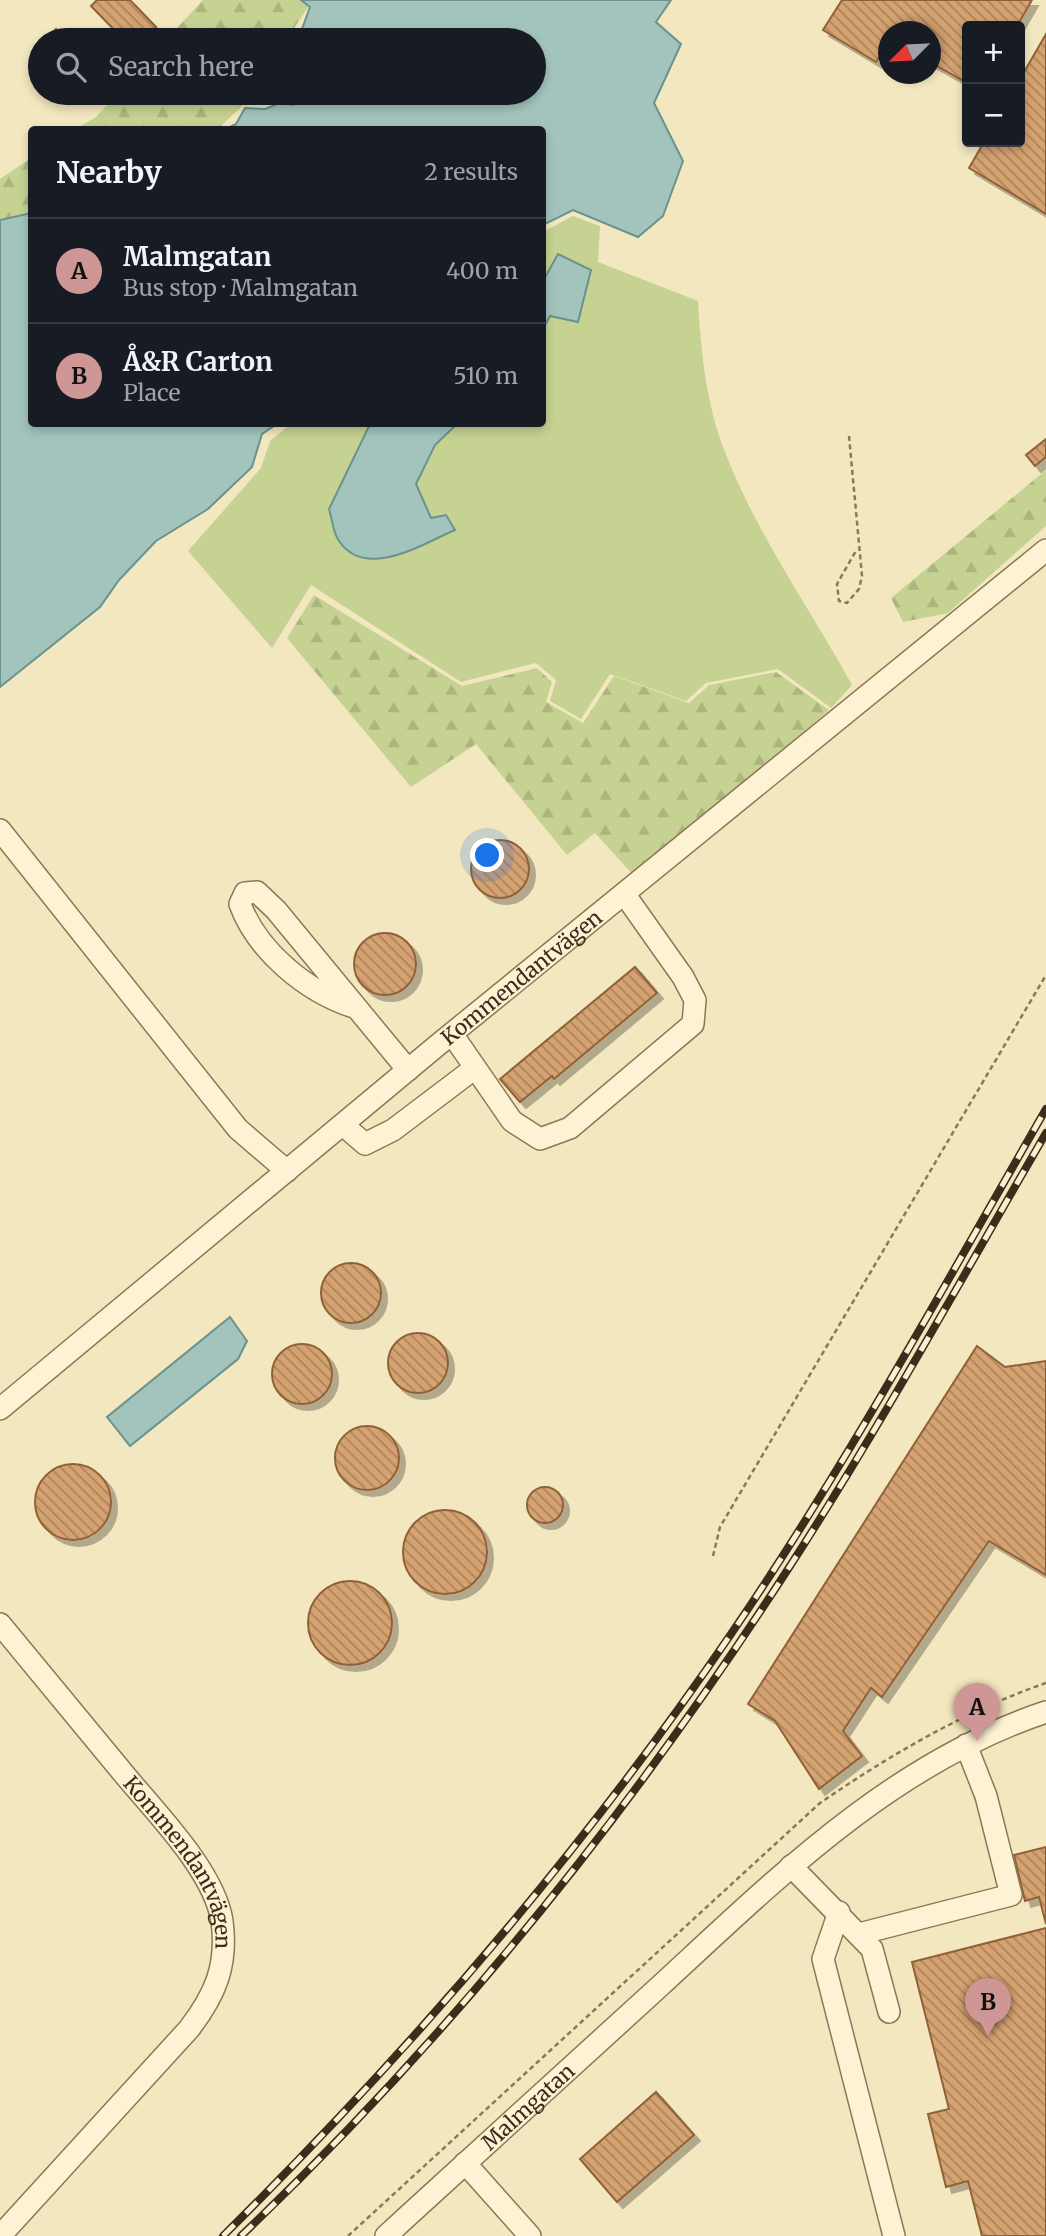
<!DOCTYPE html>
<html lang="en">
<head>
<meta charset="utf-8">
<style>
  :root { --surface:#171b24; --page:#242831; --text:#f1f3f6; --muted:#9ea1a6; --line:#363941; --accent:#ce9795 }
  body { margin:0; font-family:Merriweather,serif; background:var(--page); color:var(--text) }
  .controls { position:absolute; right:21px; top:21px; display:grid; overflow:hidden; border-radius:7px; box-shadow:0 4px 10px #0003 }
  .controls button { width:63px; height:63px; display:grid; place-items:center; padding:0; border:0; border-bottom:2px solid var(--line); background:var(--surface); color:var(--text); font:35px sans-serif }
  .compass { position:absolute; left:878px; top:21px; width:63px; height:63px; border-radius:50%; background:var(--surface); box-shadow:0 4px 10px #0003; rotate:246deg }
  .you { position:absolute; left:488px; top:856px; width:24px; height:24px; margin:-18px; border:5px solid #fff; border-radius:50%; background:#1a73e8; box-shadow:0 0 0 10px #1a73e833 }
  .badge { display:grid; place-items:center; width:46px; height:46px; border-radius:50%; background:var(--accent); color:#111; font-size:23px; font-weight:700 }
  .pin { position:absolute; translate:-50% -58px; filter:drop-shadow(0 2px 4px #0008) }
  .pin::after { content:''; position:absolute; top:37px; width:24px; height:21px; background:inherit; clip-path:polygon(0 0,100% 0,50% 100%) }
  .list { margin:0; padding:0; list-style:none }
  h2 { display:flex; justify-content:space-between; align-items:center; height:91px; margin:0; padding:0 28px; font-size:30px }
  h2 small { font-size:23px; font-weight:400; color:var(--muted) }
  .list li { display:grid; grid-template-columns:46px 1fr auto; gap:21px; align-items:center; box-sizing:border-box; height:105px; padding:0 28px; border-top:2px solid var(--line) }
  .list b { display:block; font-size:26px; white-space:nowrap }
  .list p { margin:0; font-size:23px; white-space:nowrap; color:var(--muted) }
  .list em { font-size:23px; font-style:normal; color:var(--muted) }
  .icon { flex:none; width:38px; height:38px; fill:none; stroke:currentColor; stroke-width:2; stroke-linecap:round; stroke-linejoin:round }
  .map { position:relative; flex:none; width:1046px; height:2236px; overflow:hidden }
  .search { position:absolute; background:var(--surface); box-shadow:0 4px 10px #0003; left:28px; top:28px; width:518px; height:77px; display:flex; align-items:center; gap:18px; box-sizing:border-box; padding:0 24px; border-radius:38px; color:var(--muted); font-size:26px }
  .panel { position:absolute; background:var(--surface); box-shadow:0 4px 10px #0003; left:28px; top:126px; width:518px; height:301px; border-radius:7px }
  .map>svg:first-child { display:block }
  .green { fill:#c6d292 }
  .forest { fill:url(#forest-firs) }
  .water { fill:#a3c4bd; stroke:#69938c; stroke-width:2 }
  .building { fill:url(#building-back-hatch); stroke:#906138; stroke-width:2; filter:url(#shadow) }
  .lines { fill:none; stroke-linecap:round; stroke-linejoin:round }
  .minor-casing { stroke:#8e7755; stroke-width:24 }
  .path { stroke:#8e7755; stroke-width:2.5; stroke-dasharray:5 3.5; stroke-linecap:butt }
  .minor { stroke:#fdf3d4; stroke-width:21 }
  .rail-casing { stroke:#3c2d1b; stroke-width:8 }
  .rail { stroke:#f9f0d0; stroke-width:5; stroke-dasharray:16; stroke-linecap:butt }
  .labels { text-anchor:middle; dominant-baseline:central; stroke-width:5; stroke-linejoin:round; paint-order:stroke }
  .street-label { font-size:21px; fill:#3c2d1b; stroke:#f9f0d0 }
</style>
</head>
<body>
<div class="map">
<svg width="1046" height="2236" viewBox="0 0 1046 2236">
  <defs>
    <pattern id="forest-firs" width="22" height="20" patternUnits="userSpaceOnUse" patternTransform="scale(1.75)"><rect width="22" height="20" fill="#c6d292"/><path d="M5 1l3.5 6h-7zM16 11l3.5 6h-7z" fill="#abb57d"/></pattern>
    <pattern id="building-back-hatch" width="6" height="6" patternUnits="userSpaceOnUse" patternTransform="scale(1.75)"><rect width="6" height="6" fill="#d5a271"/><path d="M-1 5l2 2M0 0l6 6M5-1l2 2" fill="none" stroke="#ae845c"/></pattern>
    <filter id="shadow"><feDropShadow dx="6" dy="6" stdDeviation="0" flood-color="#0004"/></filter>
  </defs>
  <rect width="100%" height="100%" fill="#f3e7bf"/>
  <path class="green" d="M573 216 600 226 598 262 698 301C701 352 706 404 725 452 757 535 810 608 852 685L831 708 778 669 706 683 686 701 610 674 581 719 550 701 556 680 536 663 461 682 311 585 272 648 188 551 261 468 270 441 291 424H542L543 232Z"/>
  <g class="forest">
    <path d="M203 0H313L286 40H166Z"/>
    <path d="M118 93H284L286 97 243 105 221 126 212 129H76L96 117Z"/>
    <path d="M31 158V222L0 240V179Z"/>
    <path d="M1046 470V526L948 613 903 622 891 598Z"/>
    <path d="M314 595 462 686 537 668 552 682 546 702 583 723 614 676 689 703 709 685 776 672 829 710 636 878 595 833 567 855 476 744 411 787 287 638Z"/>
  </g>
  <g class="water">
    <path d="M301 0H671L656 22 681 44 654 103 683 161 663 216 638 237 573 210 543 225 542 130 226 129 236 124 245 108 265 109 280 103 293 105 298 100 295 93H534V40H298L310 7Z"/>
    <path d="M27 214H32V424H277L262 434 252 467 208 509 156 541 119 580 100 607 0 687V220Z"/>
    <path d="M558 254 591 270 578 322 550 316 543 329V281Z"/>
    <path d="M370 424H457L435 445 416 484 431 518 446 515 455 530C424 543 366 581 339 541 333 533 332 518 329 509Z"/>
    <path d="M230 1317 247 1341 238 1359 130 1446 107 1417Z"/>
  </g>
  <g class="building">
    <path d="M97 0H130L156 27 143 40H124L91 6Z"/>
    <path d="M842 0H1032L1017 26H967V83L930 62V32H888V44L876 62 823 30Z"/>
    <path d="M56 29 66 40H44Z"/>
    <path d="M1046 34V214L969 168 984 142H1020V79Z"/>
    <path d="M1046 439V457L1035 466 1026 455Z"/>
    <circle cx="500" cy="869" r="29"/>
    <circle cx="385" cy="964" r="31"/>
    <path d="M635 967 657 993 554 1079 552 1076 520 1102 500 1079Z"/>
    <circle cx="351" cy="1293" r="30"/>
    <circle cx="418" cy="1363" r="30"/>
    <circle cx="302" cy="1374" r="30"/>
    <path d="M977 1346 1005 1367 1046 1361V1575L989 1541 882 1697 871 1688 843 1731 862 1756 819 1789 775 1721 748 1704Z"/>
    <circle cx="367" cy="1458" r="32"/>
    <circle cx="73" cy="1502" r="38"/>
    <circle cx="545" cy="1505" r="18"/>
    <circle cx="445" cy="1552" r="42"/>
    <circle cx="350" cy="1623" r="42"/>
    <path d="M1046 1847V1924L1039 1897 1025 1901 1014 1855Z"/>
    <path d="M1046 1928V2236H982L968 2181 946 2187 928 2114 949 2109 912 1962Z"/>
    <path d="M656 2092 694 2135 617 2202 580 2159Z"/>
  </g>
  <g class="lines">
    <defs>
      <g id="minor">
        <path d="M0 830 238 1129 287 1171"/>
        <path d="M354 1007C307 992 257 951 240 904L245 893 257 892 276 910 408 1070"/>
        <path d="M452 1034 512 1121 540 1139 570 1128 693 1024 695 1000 683 977 625 895"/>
        <path d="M343 1125 365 1144 393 1130 475 1068"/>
        <path id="s1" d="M0 1409 439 1044 1046 550"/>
        <path id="s2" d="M0 1624C40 1672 79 1720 119 1768 151 1808 214 1869 222 1921 228 1966 215 1995 189 2029L0 2236"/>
        <path d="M791 1866 872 1949 889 2012"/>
        <path d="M839 1912 823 1959 894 2236"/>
        <path d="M859 1934 1011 1895 986 1796 966 1745"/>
        <path d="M465 2163 530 2236"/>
        <path id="s3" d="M386 2236C477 2152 569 2069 660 1986 776 1879 892 1763 1046 1712"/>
      </g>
    </defs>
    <use href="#minor" class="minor-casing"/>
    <g class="path">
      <path d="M849 436 862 576 859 589 847 603 839 601 837 584 857 549"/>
      <path d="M713 1556 720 1527 1046 975"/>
      <path d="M348 2236 820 1803C890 1755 965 1711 1046 1683"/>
    </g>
    <use href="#minor" class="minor"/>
    <defs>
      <g id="rail">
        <path d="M223 2236C410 2051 582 1852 731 1634 846 1466 944 1286 1046 1109"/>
        <path d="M241 2236C450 2037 634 1808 790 1566 881 1425 962 1278 1046 1133"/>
      </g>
    </defs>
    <use href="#rail" class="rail-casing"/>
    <use href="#rail" class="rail"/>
  </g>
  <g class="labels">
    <g class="street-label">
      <text stroke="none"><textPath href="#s1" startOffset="677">Kommendantvägen</textPath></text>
      <text stroke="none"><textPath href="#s2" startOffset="301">Kommendantvägen</textPath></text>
      <text stroke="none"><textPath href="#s3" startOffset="192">Malmgatan</textPath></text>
    </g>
  </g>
</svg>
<div class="controls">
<button>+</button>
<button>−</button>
</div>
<svg class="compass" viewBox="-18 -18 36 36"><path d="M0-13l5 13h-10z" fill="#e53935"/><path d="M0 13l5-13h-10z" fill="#9ea1a6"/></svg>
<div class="you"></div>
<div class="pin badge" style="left:977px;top:1741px">A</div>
<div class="pin badge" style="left:988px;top:2036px">B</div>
<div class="search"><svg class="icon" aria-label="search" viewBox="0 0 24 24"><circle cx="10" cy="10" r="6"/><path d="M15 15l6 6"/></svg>Search here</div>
<section class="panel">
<h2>Nearby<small>2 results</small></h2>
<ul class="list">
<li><span class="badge">A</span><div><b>Malmgatan</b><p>Bus stop · Malmgatan</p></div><em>400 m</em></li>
<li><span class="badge">B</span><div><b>Å&amp;R Carton</b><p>Place</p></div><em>510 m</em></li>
</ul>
</section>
</div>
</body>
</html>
